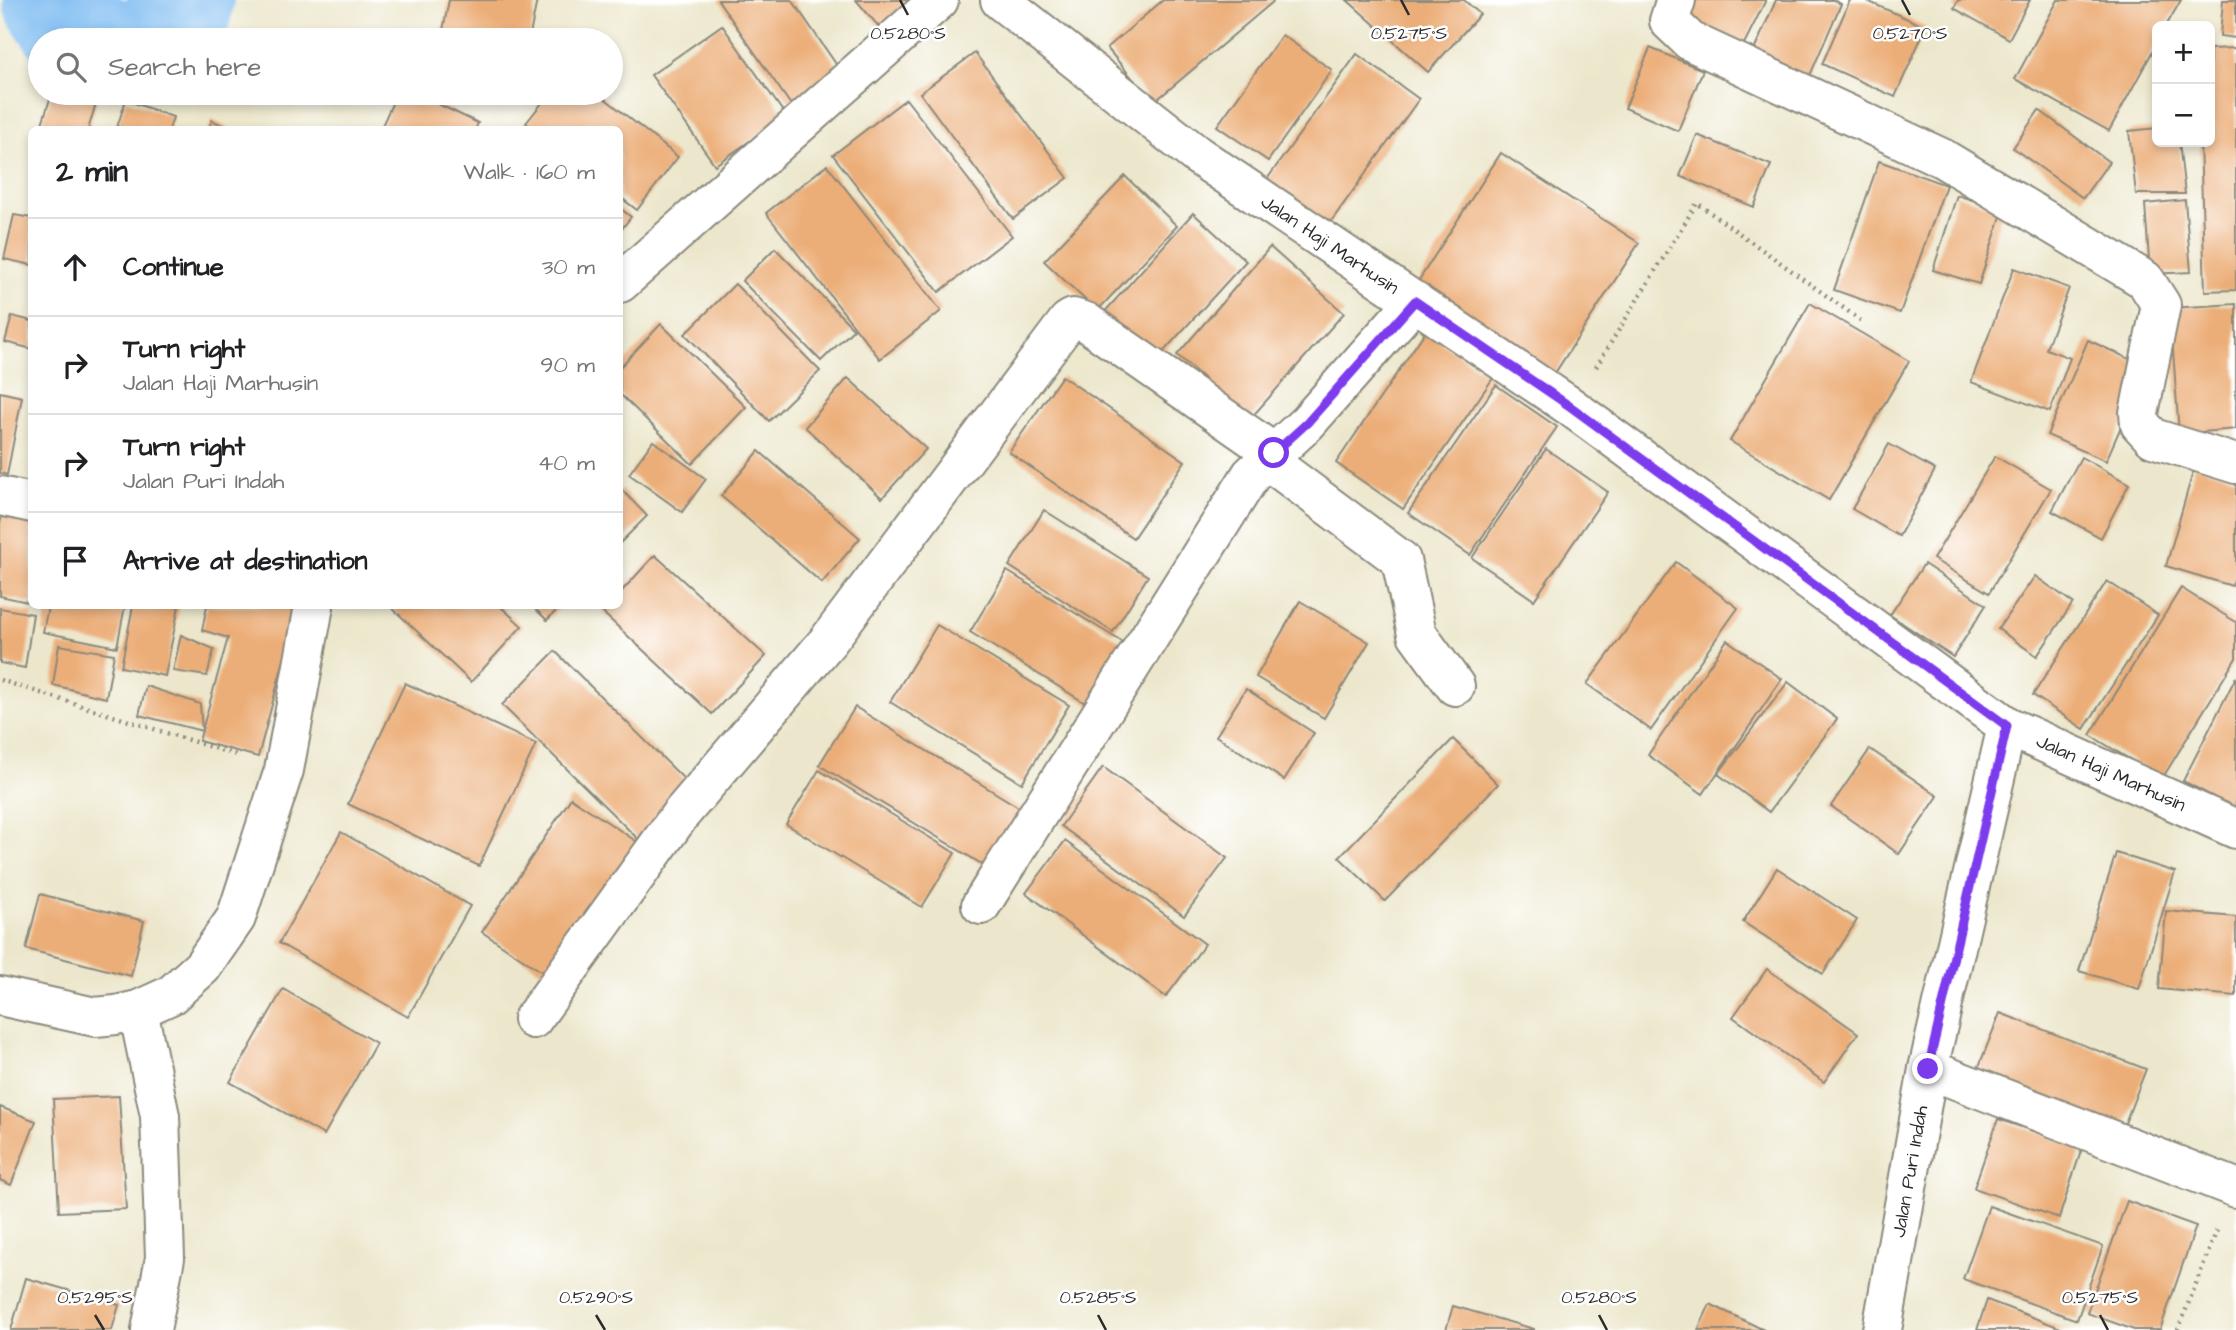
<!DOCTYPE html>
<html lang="en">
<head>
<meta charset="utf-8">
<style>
  :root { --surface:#fff; --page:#f6f6f6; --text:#202124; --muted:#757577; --line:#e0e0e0 }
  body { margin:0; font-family:"Architects Daughter",sans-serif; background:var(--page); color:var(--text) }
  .controls { position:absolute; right:21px; top:21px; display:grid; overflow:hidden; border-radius:10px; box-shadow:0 4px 10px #0003 }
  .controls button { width:63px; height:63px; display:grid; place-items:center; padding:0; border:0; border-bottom:2px solid var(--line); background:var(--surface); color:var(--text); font:35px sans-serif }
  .stop { position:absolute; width:21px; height:21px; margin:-16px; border:5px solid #7c3aed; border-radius:50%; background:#fff }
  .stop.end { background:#7c3aed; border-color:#fff; box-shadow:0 2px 7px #0008 }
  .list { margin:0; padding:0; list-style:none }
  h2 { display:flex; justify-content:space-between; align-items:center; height:91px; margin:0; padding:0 28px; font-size:30px }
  h2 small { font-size:23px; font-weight:400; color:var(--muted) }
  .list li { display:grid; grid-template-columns:46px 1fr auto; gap:21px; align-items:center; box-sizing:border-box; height:98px; padding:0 28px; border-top:2px solid var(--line) }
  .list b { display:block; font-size:26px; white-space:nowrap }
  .list p { margin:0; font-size:23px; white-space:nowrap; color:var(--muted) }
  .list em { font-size:23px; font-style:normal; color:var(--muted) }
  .icon { flex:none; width:38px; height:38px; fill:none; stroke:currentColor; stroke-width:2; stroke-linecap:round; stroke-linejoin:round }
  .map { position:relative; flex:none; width:2236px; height:1330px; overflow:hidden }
  .search { position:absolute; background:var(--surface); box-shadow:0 4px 10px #0003; left:28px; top:28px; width:595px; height:77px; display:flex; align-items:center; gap:18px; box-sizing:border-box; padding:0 24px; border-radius:38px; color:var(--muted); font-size:26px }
  .panel { position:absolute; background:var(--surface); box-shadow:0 4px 10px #0003; left:28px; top:126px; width:595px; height:483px; border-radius:10px }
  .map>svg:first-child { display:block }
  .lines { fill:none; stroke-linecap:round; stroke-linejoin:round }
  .river { stroke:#7ebcf1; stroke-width:96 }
  .building { fill:#ecae78 }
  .minor-casing { stroke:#8c897c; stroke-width:42 }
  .path { stroke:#8c897c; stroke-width:4.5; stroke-dasharray:2 5; stroke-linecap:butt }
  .minor { stroke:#fff; stroke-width:38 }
  .route { stroke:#7c3aed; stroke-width:9 }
  .ticks { fill:none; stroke:#2b2b2b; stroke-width:2.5 }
  .labels { text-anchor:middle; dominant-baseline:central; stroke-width:5; stroke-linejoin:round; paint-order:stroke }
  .street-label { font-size:19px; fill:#2b2b2b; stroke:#fff }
  .ticks-label { font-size:18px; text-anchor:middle; fill:#2b2b2b; stroke:#fff; stroke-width:5; stroke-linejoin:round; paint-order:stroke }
</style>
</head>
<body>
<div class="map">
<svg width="2236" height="1330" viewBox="0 0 2236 1330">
  <rect width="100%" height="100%" fill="#fff"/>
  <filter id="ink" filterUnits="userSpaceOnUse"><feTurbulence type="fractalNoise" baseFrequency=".0143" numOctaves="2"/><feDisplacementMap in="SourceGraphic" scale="14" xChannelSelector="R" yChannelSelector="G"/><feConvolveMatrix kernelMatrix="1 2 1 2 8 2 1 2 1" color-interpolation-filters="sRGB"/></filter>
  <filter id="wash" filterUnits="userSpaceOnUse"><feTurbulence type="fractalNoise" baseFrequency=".00686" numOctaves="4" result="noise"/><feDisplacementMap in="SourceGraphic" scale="28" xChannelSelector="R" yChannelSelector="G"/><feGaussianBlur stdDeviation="1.57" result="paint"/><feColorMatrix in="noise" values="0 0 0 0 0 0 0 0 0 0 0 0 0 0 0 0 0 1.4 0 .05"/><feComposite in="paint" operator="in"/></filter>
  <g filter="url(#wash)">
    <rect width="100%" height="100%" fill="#ece7cc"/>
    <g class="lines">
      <g class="river">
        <path d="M51 0 72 31 98 40"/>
        <path d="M152 40 183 14 186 0"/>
      </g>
    </g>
    <g id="blocks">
      <g class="building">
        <path d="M449 0H537L529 40H441Z"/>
        <path d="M718 0H792L847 80 798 115Z"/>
        <path d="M856 0H925L885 34Z"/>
        <path d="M1163 0H1275L1153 103 1107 48Z"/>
        <path d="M1347 0H1464L1480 14 1428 72Z"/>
        <path d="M1691 0H1766L1740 52 1681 22Z"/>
        <path d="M1776 0H1833L1841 4 1805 87 1749 62Z"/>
        <path d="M1850 0H1865L1926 27 1895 97 1822 64Z"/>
        <path d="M1958 0H2030L2009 39 1954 8Z"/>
        <path d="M2058 0H2181L2166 26H2157V43L2109 131 2015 79Z"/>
        <path d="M2223 0H2236V38L2220 36Z"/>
        <path d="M722 25 786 116 715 165 651 75Z"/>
        <path d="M1282 35 1332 70 1268 161 1217 126Z"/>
        <path d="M1650 48 1703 70 1678 131 1625 108Z"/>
        <path d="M2236 48V290L2205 291 2200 142H2210V49Z"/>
        <path d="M975 53 1068 178 1013 219 920 93Z"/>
        <path d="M1357 54 1419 99 1327 227 1265 182Z"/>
        <path d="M52 93H99L88 130H40Z"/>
        <path d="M397 93H415L478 123 475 130H380Z"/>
        <path d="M550 93H598L678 157 637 210 620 197V130H535L526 123Z"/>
        <path d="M906 99 1012 236 939 292 833 155Z"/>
        <path d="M126 100 173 117 169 130H116Z"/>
        <path d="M2039 110 2109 162 2083 198 2013 148Z"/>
        <path d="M212 120 232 130H208Z"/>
        <path d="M2157 128V142H2179L2185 194H2136L2129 131Z"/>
        <path d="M1697 135 1771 165 1754 207 1680 176Z"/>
        <path d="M1501 153 1639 243 1555 373 1417 283Z"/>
        <path d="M1879 161 1946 185 1900 313 1834 290Z"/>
        <path d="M827 165 941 311 880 359 766 213Z"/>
        <path d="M1125 176 1177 226 1097 311 1044 261Z"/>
        <path d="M1957 195 2003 210 1979 284 1933 270Z"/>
        <path d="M2185 200 2191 272 2150 274 2145 204Z"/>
        <path d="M620 208 631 217 620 231Z"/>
        <path d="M1193 213 1246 261 1153 363 1101 316Z"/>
        <path d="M14 215 32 218V265L4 259Z"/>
        <path d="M1270 247 1344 313 1250 419 1177 355Z"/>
        <path d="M775 248 854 329 821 361 742 281Z"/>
        <path d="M2014 268 2069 288 2046 349 2070 358 2050 412 1971 382Z"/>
        <path d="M735 284 820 371 769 421 685 334Z"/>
        <path d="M1810 303 1909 361 1829 500 1730 441Z"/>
        <path d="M2236 304V429L2179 434 2170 308Z"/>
        <path d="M12 316 32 321V349L5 342Z"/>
        <path d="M661 324 746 407 692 464 620 394V367Z"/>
        <path d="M1425 332 1493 378 1403 509 1336 463Z"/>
        <path d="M2088 340 2147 367 2106 461 2047 435Z"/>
        <path d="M1062 376 1185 461 1133 538 1009 452Z"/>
        <path d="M848 378 926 449 882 498 805 427Z"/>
        <path d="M1496 385 1557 427 1470 555 1408 513Z"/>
        <path d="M0 392 22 397 7 475 0 473Z"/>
        <path d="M653 441 706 479 682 512 629 474Z"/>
        <path d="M1889 444 1935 470 1899 536 1852 509Z"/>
        <path d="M1546 449 1608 492 1534 600 1472 558Z"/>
        <path d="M759 451 860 538 822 583 721 496Z"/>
        <path d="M1995 456 2051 489 1989 593 1933 559Z"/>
        <path d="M2081 457 2129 484 2101 538 2052 511Z"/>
        <path d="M2195 465 2236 478V572L2232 586 2166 566Z"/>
        <path d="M620 488 647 516 620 543Z"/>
        <path d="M5 503 32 509V603L0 596V524Z"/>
        <path d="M1044 510 1148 576 1113 632 1009 566Z"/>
        <path d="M655 555 766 656 712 714 602 612 608 606H620V593Z"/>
        <path d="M1676 562 1738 608 1651 730 1587 684Z"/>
        <path d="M1924 564 1986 605 1953 657 1890 615Z"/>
        <path d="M1007 571 1137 651 1100 712 970 632Z"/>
        <path d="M2035 576 2073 603 2037 656 1998 629Z"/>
        <path d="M2107 581 2158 615 2084 729 2033 695Z"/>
        <path d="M2181 588 2236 622V658L2162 779 2090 735Z"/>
        <path d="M1300 601 1369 642 1324 718 1256 677Z"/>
        <path d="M48 606H125L117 647 43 632Z"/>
        <path d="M133 606H179L165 676 121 667Z"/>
        <path d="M207 606H280L297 611 258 757 199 741 228 638 202 630Z"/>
        <path d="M390 606H500L522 626 471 682Z"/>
        <path d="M532 606H561L547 620Z"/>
        <path d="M0 608 33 614 25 668 0 663Z"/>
        <path d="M937 625 1069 705 1022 783 890 702Z"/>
        <path d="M181 635 214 649 207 676 173 671Z"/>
        <path d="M1727 640 1782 679 1703 794 1648 755Z"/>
        <path d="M59 645 114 654 106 698 53 685Z"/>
        <path d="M555 651 691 786 638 839 502 705Z"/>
        <path d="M2236 677V809L2183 781Z"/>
        <path d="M1788 682 1837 719 1769 812 1718 774Z"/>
        <path d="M405 683 536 744 479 866 348 804Z"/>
        <path d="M146 686 200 704 202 731 139 715Z"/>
        <path d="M1246 689 1314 733 1284 780 1216 736Z"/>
        <path d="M855 707 1025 811 990 869 819 765Z"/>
        <path d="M1453 739 1498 784 1385 901 1339 857Z"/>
        <path d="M1870 749 1938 796 1899 854 1831 806Z"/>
        <path d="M1103 767 1227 858 1184 916 1061 826Z"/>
        <path d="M819 770 955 853 922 907 786 824Z"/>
        <path d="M571 798 642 845 553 979 482 932Z"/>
        <path d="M341 832 470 906 408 1017 279 943Z"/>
        <path d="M1065 841 1205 944 1166 997 1026 893Z"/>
        <path d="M2116 853 2175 872 2139 989 2079 971Z"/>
        <path d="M1777 868 1857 920 1823 974 1743 922Z"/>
        <path d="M40 894 144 921 131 976 26 949Z"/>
        <path d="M2166 911 2236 917V996L2159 989Z"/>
        <path d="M1767 969 1858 1033 1824 1082 1733 1017Z"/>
        <path d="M283 989 376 1043 324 1135 230 1082Z"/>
        <path d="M2000 1013 2146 1069 2120 1136 1974 1079Z"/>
        <path d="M119 1096 126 1209 59 1212 53 1099Z"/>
        <path d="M0 1107 36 1121 11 1185 0 1180Z"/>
        <path d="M1998 1119 2082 1148 2059 1218 1974 1188Z"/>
        <path d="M2127 1201 2196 1226 2160 1330H2134L2087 1313Z"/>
        <path d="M1989 1206 2103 1246 2077 1320 1963 1279Z"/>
        <path d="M26 1278 119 1305 112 1330H11Z"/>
        <path d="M1987 1300 2066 1330H1977Z"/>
        <path d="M1710 1304 1764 1330H1698Z"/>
        <path d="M1453 1306 1534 1329V1330H1446Z"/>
      </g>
    </g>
  </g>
  <g filter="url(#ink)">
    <use href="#blocks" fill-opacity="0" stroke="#8c897c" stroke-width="2"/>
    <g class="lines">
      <defs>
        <g id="minor">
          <path id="s1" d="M1000 0 1197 155 1571 407 2007 726 2236 829"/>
          <path d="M1676 0 1669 21 1690 41 1942 158 2145 280 2161 305 2139 413 2140 424 2153 438 2236 464"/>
          <path d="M620 283 939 0"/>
          <path d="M1267 460 1401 560 1417 634 1455 686"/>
          <path d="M0 496 32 503"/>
          <path d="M981 905 1251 475 1307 423 1415 301"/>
          <path d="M0 996 95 1017 116 1015 138 1010 171 995 202 967 236 918 284 770 314 606"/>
          <path d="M138 1010 160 1116 165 1258 151 1330"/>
          <path d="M533 1019 680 815 828 641 1068 321 1073 318 1086 322 1274 453"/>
          <path d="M1928 1069 2236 1188"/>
          <path id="s2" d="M1882 1330 1928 1069 2007 726"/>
        </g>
      </defs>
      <use href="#minor" class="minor-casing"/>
      <g class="path">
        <path d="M1596 367 1697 203 1863 322"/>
        <path d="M0 680 239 756"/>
        <path d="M2178 1330 2217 1230"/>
      </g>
      <use href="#minor" class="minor"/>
    </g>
  </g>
  <g class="lines" filter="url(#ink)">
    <path class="route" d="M1274 453 1307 423 1415 301 1571 407 2007 726 1928 1069"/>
  </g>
  <path class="ticks" d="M900 0 908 15M1401 0 1409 15M1902 0 1910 15M95 1315 104 1330M596 1315 605 1330M1098 1315 1106 1330M1599 1315 1607 1330M2100 1315 2108 1330"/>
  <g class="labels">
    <g class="street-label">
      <text stroke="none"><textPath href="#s1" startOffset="411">Jalan Haji Marhusin</textPath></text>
      <text stroke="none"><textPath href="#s1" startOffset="1356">Jalan Haji Marhusin</textPath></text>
      <text stroke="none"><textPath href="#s2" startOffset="161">Jalan Puri Indah</textPath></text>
    </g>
  </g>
  <g class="ticks-label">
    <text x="908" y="39">0.5280°S</text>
    <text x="1409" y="39">0.5275°S</text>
    <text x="1910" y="39">0.5270°S</text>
    <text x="95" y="1303">0.5295°S</text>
    <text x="596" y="1303">0.5290°S</text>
    <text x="1098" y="1303">0.5285°S</text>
    <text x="1599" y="1303">0.5280°S</text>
    <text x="2100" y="1303">0.5275°S</text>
  </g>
</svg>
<div class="controls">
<button>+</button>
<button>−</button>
</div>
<div class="stop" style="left:1274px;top:453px"></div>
<div class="stop end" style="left:1928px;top:1069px"></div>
<div class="search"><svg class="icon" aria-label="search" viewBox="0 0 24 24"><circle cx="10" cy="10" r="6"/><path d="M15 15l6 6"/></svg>Search here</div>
<section class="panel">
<h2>2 min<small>Walk · 160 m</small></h2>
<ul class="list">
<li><svg class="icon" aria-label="ahead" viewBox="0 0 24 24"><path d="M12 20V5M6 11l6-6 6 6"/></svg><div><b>Continue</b></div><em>30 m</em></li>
<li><svg class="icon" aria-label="right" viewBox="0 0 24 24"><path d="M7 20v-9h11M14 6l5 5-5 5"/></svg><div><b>Turn right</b><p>Jalan Haji Marhusin</p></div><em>90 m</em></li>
<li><svg class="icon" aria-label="right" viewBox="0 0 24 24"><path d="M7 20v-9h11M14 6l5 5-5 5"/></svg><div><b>Turn right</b><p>Jalan Puri Indah</p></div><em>40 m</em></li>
<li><svg class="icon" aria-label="arrive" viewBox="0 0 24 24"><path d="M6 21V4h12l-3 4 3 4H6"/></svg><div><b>Arrive at destination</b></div></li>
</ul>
</section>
</div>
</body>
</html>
